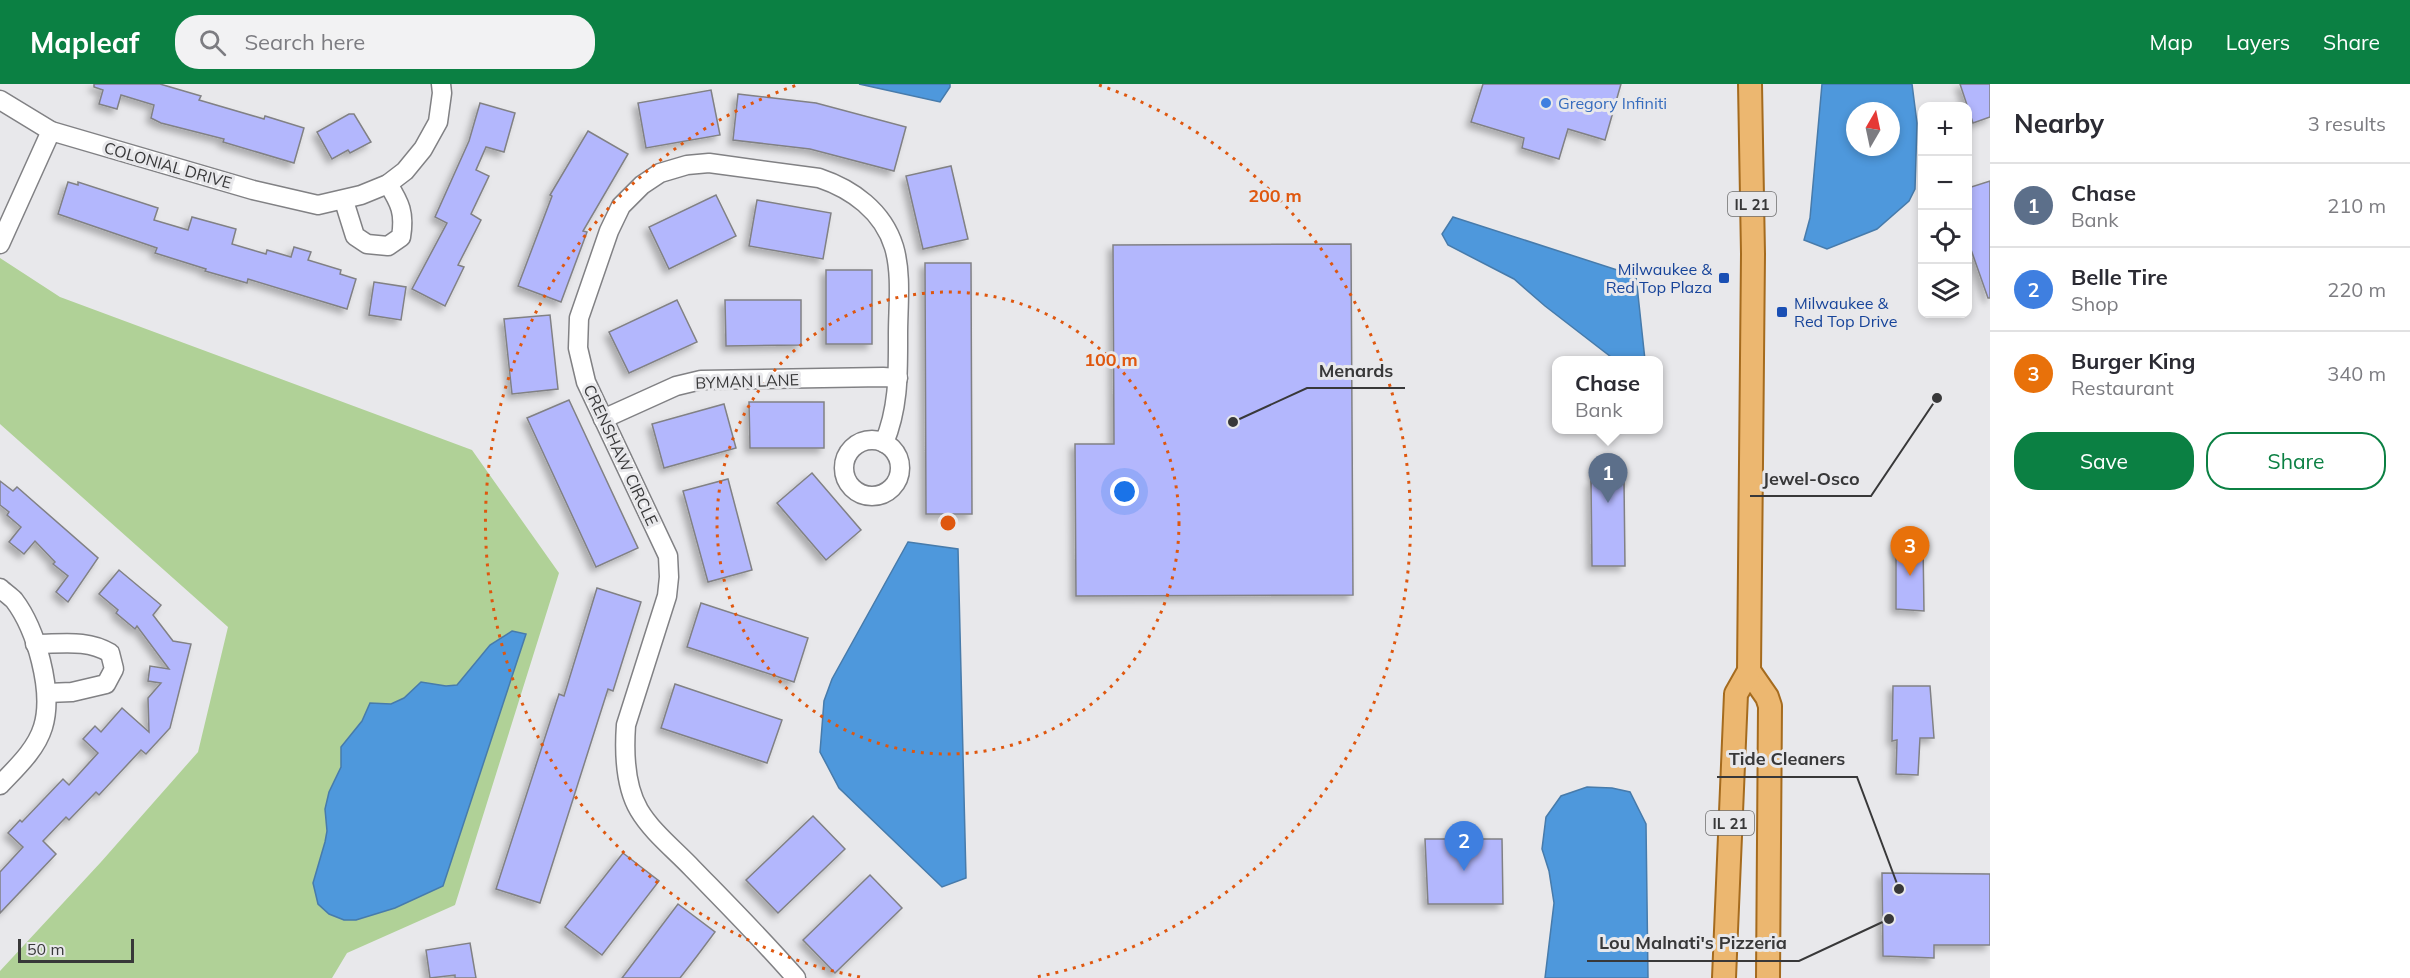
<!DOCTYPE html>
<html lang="en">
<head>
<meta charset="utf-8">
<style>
  :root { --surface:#fff; --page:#f2f2f3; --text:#2b2b33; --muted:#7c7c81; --line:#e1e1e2; --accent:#0b8043 }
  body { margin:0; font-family:Mulish,sans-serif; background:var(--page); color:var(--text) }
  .controls { position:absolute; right:18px; top:18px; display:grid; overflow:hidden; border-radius:12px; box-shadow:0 3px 9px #0003 }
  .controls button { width:54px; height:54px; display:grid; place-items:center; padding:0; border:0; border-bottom:2px solid var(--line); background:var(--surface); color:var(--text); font:30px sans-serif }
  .compass { position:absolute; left:1846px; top:18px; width:54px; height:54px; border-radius:50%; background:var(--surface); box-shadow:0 3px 9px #0003; rotate:9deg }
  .scale { position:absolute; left:18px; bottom:15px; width:116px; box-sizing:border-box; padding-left:6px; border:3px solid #383839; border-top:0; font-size:16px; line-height:21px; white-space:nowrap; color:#383839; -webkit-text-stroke:4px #e8e8eb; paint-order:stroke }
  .you { position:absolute; left:1125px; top:408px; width:21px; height:21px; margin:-15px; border:4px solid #fff; border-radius:50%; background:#1a73e8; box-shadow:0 0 0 9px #1a73e833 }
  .badge { display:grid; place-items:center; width:39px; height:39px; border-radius:50%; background:var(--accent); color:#fff; font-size:20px; font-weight:700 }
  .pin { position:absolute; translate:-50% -50px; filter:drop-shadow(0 2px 3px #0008) }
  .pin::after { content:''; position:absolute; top:32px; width:21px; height:18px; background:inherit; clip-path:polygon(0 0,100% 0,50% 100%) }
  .popup { position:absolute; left:1552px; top:272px; width:111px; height:78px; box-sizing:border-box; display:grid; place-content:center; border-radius:12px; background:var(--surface); filter:drop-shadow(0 2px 4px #0005); font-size:20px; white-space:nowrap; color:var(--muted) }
  .popup b { font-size:22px; color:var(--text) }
  .popup::after { content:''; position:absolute; left:50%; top:100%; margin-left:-12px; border:12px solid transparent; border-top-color:var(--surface) }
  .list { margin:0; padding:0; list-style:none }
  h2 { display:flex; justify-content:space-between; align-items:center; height:78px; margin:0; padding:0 24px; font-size:26px }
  h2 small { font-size:20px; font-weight:400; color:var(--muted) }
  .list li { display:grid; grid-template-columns:39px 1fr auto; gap:18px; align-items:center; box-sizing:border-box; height:84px; padding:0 24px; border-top:2px solid var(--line) }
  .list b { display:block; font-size:22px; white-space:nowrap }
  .list p { margin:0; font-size:20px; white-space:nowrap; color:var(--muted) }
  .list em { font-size:20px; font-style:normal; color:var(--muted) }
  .actions { display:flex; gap:12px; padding:18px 24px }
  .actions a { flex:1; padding:14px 0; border:2px solid var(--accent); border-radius:24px; text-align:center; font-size:21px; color:var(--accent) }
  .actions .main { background:var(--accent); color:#fff }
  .icon { flex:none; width:33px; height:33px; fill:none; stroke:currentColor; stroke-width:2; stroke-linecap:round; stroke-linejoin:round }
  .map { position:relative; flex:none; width:1990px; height:894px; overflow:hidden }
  header { display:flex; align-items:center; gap:36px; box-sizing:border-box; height:84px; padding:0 30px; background:var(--accent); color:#fff }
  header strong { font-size:28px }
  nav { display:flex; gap:33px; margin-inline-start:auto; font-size:21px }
  .search { width:420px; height:54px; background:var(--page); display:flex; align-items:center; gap:15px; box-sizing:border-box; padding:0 21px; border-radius:24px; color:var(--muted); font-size:22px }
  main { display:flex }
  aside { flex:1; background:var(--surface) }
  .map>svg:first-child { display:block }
  .green { fill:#b0d197 }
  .water { fill:#4e98dc; stroke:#477bab; stroke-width:1.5; fill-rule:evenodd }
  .building { fill:#b3b7fd; stroke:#818184; stroke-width:1.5; filter:url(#shadow) }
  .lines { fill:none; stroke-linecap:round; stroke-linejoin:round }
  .minor-casing { stroke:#818184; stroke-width:21 }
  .major-casing { stroke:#a56b1e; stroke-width:26 }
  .minor { stroke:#fff; stroke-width:18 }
  .major { stroke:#ecb770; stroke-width:22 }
  .ring { fill:none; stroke:#df570e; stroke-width:3; stroke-dasharray:3 6 }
  .shop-dot { fill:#3f7fe0; stroke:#e8e8eb; stroke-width:2 }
  .transit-dot { fill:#1a4fb4; stroke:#e8e8eb; stroke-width:2 }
  .labels { text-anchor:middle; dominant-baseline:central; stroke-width:6; stroke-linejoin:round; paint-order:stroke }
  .shield { fill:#e8e8eb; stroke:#6d6d6e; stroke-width:1.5 }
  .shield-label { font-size:15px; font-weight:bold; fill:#383839 }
  .shop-label { font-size:16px; fill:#366cbe; stroke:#e8e8eb; text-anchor:start }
  .street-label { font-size:16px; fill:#383839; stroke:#e8e8eb }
  .transit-label { font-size:16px; fill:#164399; stroke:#e8e8eb; text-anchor:end }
  .centre { fill:#df570e; stroke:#e8e8eb; stroke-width:3 }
  .ring-label { font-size:18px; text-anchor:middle; font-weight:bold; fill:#df570e; stroke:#e8e8eb; stroke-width:6; stroke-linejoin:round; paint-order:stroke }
  .leader { fill:none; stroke:#383839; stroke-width:2 }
  .callout-dot { fill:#383839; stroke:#e8e8eb; stroke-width:2 }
  .callout-label { font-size:18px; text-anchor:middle; font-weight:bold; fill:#383839; stroke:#e8e8eb; stroke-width:6; stroke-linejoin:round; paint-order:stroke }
</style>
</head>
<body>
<header>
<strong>Mapleaf</strong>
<div class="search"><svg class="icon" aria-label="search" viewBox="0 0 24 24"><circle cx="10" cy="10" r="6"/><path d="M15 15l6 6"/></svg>Search here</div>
<nav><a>Map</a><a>Layers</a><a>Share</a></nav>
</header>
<main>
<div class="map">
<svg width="1990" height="894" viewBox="0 0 1990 894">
  <defs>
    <filter id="shadow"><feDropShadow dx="-4.5" dy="4.5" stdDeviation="3" flood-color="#0004"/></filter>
  </defs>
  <rect width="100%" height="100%" fill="#e8e8eb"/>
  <path class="green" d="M0 174 60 213 472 366 559 489 455 821 347 869 332 894H0V887L101 778 198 668 228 543 0 340Z"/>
  <g class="water">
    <path d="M859 0H950V3L940 18Z"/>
    <path d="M1822 0H1912L1917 39 1915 105 1909 117 1877 145 1827 165 1804 156 1810 134ZM1855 27H1891V63H1855Z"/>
    <path d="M1453 133 1636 192 1645 276H1615L1545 222 1514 195 1448 161 1442 150Z"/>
    <path d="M908 458 958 465 966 794 942 803 839 704 820 668 824 617 832 595Z"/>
    <path d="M512 547 526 550 443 802 395 824 356 836H344L329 830 318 820 313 799 325 758 327 747 325 725 329 708 341 683V663L362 637 370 619 391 620 404 614 421 598 446 602 457 601 490 561Z"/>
    <path d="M1587 703 1612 704 1630 708 1646 740 1648 894H1545L1554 819 1549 787 1542 765 1546 733 1561 712Z"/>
  </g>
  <g class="building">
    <path d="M94 0H160L201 12 199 16 264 35 265 32 304 44 294 79 223 58 224 55 161 39 151 34 154 21 121 11 117 25 99 20 103 6 94 3Z"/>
    <path d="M1483 0H1621L1605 56 1568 45 1559 75 1522 64 1524 54 1471 38Z"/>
    <path d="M1960 0H1990V33L1973 39Z"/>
    <path d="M711 6 720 51 646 64 638 19Z"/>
    <path d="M738 10 816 19 906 43 894 87 810 65 733 56Z"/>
    <path d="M480 19 515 29 504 68 486 63 476 86 489 92 471 130 481 136 458 181 464 183 445 222 412 205 447 139 435 133 469 57Z"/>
    <path d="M349 30H354L371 58 350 69 348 66 332 75 317 48Z"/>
    <path d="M588 47 628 70 583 147 587 148 561 218 518 202 552 112 550 111Z"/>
    <path d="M951 82 968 155 923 165 906 92Z"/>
    <path d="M1990 97V214H1988L1968 157V104Z"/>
    <path d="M68 98 78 101V98L158 124 154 136 188 146 192 133 236 145 232 160 266 170 267 166 291 173 294 163 311 168 308 176 341 186 340 190 356 195 347 225 248 195 247 199 205 187 206 185 155 169 157 164 58 130Z"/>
    <path d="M716 111 736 152 669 185 649 143Z"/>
    <path d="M757 116 831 129 823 175 749 162Z"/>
    <path d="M1351 160 1353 511 1076 512 1075 360H1114L1113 161Z"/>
    <path d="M925 179H971L972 430H926Z"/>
    <rect x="826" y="186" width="46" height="74"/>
    <path d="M374 198 406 203 401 236 369 231Z"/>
    <path d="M677 216 697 258 629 289 609 248Z"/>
    <path d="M725 216H801V261L726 262Z"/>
    <path d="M550 231 558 305 512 310 504 235Z"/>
    <path d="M569 316 638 464 596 483 527 334Z"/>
    <path d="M749 318H824V364H750Z"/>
    <path d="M724 320 736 364 664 384 652 340Z"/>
    <path d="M812 389 861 446 826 476 777 419Z"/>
    <path d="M728 395 752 486 708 498 683 407Z"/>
    <path d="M0 397 13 407 17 403 98 474 68 518 56 508 68 492 53 480 55 478 35 457 24 470 9 458 21 443 7 431 9 428 0 421Z"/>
    <path d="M1591 397H1624L1625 482H1592Z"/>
    <path d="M1896 459H1923L1924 527 1896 525Z"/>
    <path d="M119 486 161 521 153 531 173 557 191 560 170 644 146 670 141 666 99 711 96 708 69 736 66 733 43 757 56 770 0 829V788L23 763 8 749 20 736 22 738 63 695 69 701 98 669 83 655 95 642 101 648 122 624 149 648 148 614 161 599 148 597 150 582 169 585 137 542 135 545 116 529 118 526 99 510Z"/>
    <path d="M597 504 641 518 613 607 608 605 540 819 496 805 559 610 564 612Z"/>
    <path d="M701 519 808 554 794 598 687 563Z"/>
    <path d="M675 600 782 636 767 679 661 644Z"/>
    <path d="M1893 602H1930L1934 654H1920L1918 691 1896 690 1897 656 1892 657Z"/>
    <path d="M813 732 845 765 778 829 746 796Z"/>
    <path d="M1425 755H1502L1503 820H1428Z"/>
    <path d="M623 769 659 797 602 871 565 843Z"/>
    <path d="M1882 789 1990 790V861H1934V874L1883 872Z"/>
    <path d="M870 791 902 824 835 889 803 856Z"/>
    <path d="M678 820 715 848 697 872 680 894H622Z"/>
    <path d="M470 859 476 894H455V891L430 894 426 866Z"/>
  </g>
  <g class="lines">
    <defs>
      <g id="minor">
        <path d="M0 16 51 47 253 106 318 121 361 111 388 100 405 87 423 65 438 38 442 9 441 0"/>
        <path d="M344 117 355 152 367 160 388 162 401 153C405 129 400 119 388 100"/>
        <path d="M0 160 51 47"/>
        <path d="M603 335 676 302 701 296 883 293 898 294"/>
        <circle cx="872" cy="384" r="28"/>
        <path d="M0 504C4 508 10 512 14 516 36 545 54 607 43 643 36 666 16 684 0 701"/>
        <path d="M35 560C62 560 87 555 110 569L114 585 106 600 72 608 47 609"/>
        <path d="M796 894C763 856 727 820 692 784 675 766 652 748 639 726 625 702 624 669 626 641L667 512 669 493 668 472 586 298 578 264 579 234 609 147 621 122 642 101 660 89 687 81 709 79 819 94C852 105 883 127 894 163 902 190 898 223 898 250 898 289 899 323 884 359"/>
      </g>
      <g id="major">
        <path d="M1749 587 1767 613 1770 622 1768 894"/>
        <path d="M1724 894 1736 610 1749 587 1753 170 1750 0"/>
      </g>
    </defs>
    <use href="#minor" class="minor-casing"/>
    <use href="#major" class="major-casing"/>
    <use href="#minor" class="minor"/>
    <use href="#major" class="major"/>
  </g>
  <g class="ring">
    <circle cx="948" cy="439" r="231"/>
    <path d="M860 893A463 463 0 0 1 797 1M1099 1A463 463 0 0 1 1036 893"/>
  </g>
  <circle class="shop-dot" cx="1546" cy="19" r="6"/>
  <g class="transit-dot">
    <rect x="1718" y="188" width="12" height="12" rx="3"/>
    <rect x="1776" y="222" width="12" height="12" rx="3"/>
  </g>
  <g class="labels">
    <g class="shield">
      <rect x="1728" y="108" width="48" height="24" rx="4.5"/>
      <rect x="1706" y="727" width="48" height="24" rx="4.5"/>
    </g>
    <g class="shield-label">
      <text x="1752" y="120">IL 21</text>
      <text x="1730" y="739">IL 21</text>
    </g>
    <g class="shop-label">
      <text x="1558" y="19">Gregory Infiniti</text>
    </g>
    <g class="street-label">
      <text transform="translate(168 81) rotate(16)">COLONIAL DRIVE</text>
      <text transform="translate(747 297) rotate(-2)">BYMAN LANE</text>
      <text transform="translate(621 371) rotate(65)">CRENSHAW CIRCLE</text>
    </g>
    <g class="transit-label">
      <text x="1712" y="185">Milwaukee &amp;<tspan x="1712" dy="18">Red Top Plaza</tspan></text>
      <text x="1794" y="219" text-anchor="start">Milwaukee &amp;<tspan x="1794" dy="18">Red Top Drive</tspan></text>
    </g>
  </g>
  <circle cx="948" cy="439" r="9" class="centre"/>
  <g class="ring-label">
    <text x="1275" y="118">200 m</text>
    <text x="1111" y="282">100 m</text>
  </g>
  <path class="leader" d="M1233 338L1307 304H1405M1937 314L1871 412H1750M1899 805L1857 693H1717M1889 835L1799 877H1587"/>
  <g class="callout-dot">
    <circle cx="1233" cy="338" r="6"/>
    <circle cx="1937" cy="314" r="6"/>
    <circle cx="1899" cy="805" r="6"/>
    <circle cx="1889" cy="835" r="6"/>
  </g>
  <g class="callout-label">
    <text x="1356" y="293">Menards</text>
    <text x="1811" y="401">Jewel-Osco</text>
    <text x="1787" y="681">Tide Cleaners</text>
    <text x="1693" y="865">Lou Malnati's Pizzeria</text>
  </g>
</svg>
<div class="controls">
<button>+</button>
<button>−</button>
<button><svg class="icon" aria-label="locate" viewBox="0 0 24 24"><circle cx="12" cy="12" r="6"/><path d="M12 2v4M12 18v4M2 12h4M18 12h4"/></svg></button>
<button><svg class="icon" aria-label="layers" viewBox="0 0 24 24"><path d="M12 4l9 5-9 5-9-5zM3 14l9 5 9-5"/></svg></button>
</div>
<svg class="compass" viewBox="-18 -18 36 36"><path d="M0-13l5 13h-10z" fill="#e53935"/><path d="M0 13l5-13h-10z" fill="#7c7c81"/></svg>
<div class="scale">50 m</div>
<div class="you"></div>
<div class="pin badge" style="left:1608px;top:419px;background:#5c6f8a">1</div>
<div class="popup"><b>Chase</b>Bank</div>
<div class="pin badge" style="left:1464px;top:787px;background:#3f7fe0">2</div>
<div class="pin badge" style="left:1910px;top:492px;background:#e8710a">3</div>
</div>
<aside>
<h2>Nearby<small>3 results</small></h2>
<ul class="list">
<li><span class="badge" style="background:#5c6f8a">1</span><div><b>Chase</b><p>Bank</p></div><em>210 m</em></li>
<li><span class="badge" style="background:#3f7fe0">2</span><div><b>Belle Tire</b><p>Shop</p></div><em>220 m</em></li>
<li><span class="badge" style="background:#e8710a">3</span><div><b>Burger King</b><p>Restaurant</p></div><em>340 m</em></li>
</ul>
<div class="actions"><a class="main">Save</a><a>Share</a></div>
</aside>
</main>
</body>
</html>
